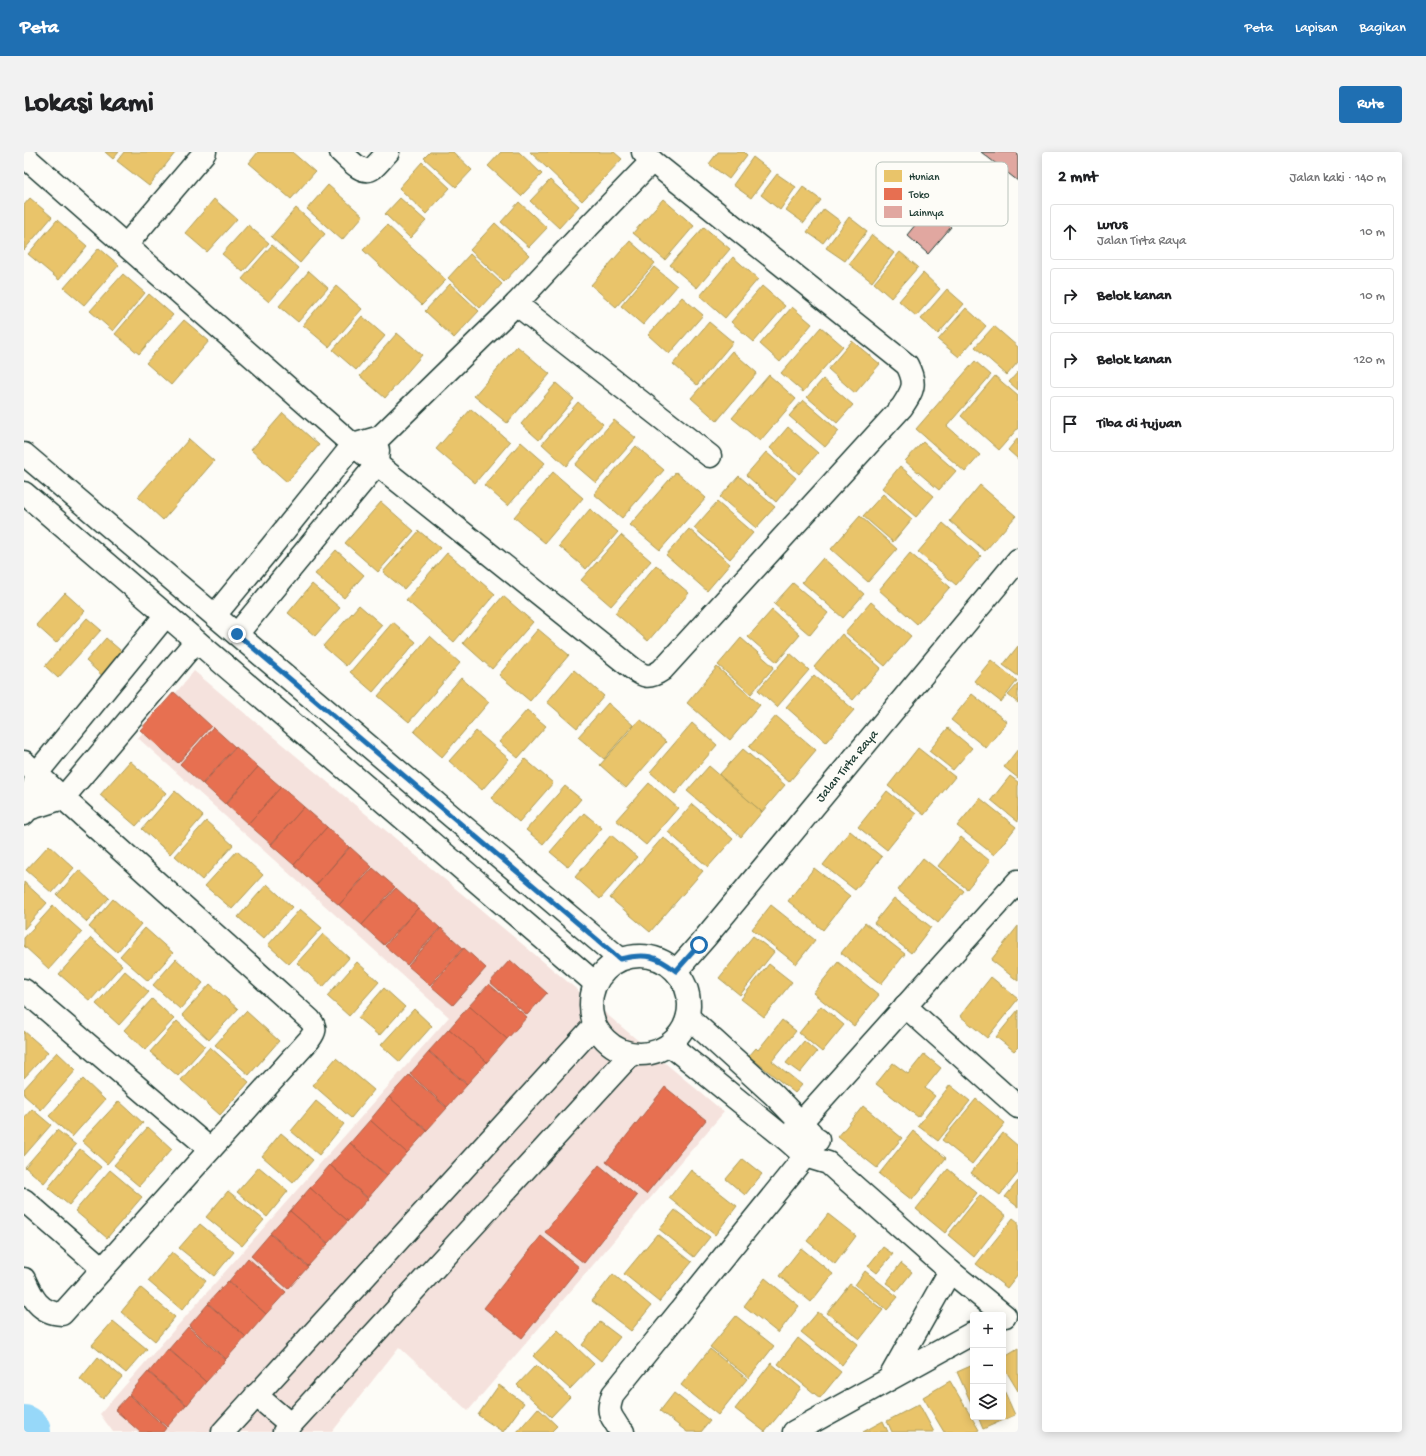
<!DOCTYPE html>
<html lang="id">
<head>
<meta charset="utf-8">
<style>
  :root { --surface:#fff; --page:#f2f2f2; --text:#202124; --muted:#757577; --line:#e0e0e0; --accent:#1f6fb2 }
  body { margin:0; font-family:"Gochi Hand",sans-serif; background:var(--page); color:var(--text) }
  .controls { position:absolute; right:12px; bottom:12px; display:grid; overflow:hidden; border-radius:4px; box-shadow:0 2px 10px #0003 }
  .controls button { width:36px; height:36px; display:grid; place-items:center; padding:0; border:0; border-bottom:1px solid var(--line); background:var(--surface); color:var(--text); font:20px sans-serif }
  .stop { position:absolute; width:12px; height:12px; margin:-9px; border:3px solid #1f6fb2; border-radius:50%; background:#fff }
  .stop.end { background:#1f6fb2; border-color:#fff; box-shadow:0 1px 4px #0008 }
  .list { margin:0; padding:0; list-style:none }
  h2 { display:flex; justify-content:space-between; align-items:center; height:52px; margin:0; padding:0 16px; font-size:17px }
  h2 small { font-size:13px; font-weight:400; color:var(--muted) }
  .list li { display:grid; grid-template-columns:26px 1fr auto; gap:12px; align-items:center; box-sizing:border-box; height:56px; margin:0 8px 8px; padding:0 8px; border:1px solid var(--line); border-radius:4px }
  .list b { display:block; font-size:15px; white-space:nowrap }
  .list p { margin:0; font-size:13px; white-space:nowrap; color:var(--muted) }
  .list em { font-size:13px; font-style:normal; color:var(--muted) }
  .icon { flex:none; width:22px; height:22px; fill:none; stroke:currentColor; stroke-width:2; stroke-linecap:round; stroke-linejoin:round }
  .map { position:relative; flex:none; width:994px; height:1280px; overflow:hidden; border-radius:4px }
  header { display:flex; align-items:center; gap:24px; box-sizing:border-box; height:56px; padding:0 20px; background:var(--accent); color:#fff }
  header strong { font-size:19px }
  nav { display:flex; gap:22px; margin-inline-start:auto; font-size:14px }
  .intro { display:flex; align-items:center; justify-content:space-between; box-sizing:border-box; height:96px; padding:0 24px }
  h1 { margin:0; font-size:28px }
  .button { padding:10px 18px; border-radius:4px; background:var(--accent); color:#fff; font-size:14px; font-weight:700 }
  main { display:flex; gap:24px; padding:0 24px }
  aside { flex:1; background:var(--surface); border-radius:4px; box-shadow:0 2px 10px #0003 }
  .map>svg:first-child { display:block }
  .built { fill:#f5e2dd }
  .homes { fill:#e9c46a; stroke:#ac9c5a }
  .shops { fill:#e76f51; stroke:#ab6048 }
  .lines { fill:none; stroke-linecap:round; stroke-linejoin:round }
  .river { stroke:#97d8f9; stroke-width:50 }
  .building { fill:#e1a7a0; stroke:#1f3d34 }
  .minor-casing { stroke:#1f3d34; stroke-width:25 }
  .minor { stroke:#fdfcf7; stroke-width:22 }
  .route { stroke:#1f6fb2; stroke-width:5 }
  .labels { text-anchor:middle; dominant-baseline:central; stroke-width:4; stroke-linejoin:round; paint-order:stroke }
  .street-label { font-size:13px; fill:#1f3d34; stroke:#fdfcf7 }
  .key { fill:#fdfcf7; stroke:#bac3bc; stroke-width:1 }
  .key-label { font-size:11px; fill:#1f3d34 }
</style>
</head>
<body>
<header>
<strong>Peta</strong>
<nav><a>Peta</a><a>Lapisan</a><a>Bagikan</a></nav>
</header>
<div class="intro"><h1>Lokasi kami</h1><a class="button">Rute</a></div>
<main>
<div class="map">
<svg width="994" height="1280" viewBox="0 0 994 1280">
  <rect width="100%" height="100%" fill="#fdfcf7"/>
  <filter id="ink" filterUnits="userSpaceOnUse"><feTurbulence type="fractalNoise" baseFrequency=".025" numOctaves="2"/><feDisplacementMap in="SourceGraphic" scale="8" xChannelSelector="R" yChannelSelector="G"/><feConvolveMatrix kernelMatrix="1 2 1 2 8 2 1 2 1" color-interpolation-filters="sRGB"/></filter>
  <g filter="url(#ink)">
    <path class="built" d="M170 519 700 960 444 1259 375 1195 308 1280H89L76 1262 425 865 114 586Z"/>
    <g class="homes">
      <path d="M81 0H95L89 7Z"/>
      <path d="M100 0H150L151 1 125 34 93 9Z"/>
      <path d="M234 0H268L291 20 267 47 225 11Z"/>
      <path d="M406 0H429L448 18 432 35 400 6Z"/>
      <path d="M477 0H495L518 22 497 44 464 14Z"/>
      <path d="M506 0H590L598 7 558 49Z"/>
      <path d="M694 0H720L723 3 705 27 685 12Z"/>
      <path d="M729 5 747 19 727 46 709 33Z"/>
      <path d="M398 10 426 36 402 62 375 36Z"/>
      <path d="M753 22 772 35 756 58 737 43Z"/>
      <path d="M526 28 555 54 535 76 506 49Z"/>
      <path d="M304 33 339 64 318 88 283 57Z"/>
      <path d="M779 35 797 48 780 71 762 58Z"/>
      <path d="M6 46 28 65 0 98V53Z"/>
      <path d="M376 46 402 69 386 86 361 62Z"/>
      <path d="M190 47 213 67 183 100 161 81Z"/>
      <path d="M639 47 670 74 641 108 609 81Z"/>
      <path d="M495 50 523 76 505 95 477 70Z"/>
      <path d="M272 56 301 82 276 111 247 85Z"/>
      <path d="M800 57 816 69 799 91 783 80Z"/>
      <path d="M825 65 843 79 821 109 802 96Z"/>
      <path d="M33 68 63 94 35 128 4 102Z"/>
      <path d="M471 71 505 103 480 130 446 98Z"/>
      <path d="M224 73 245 91 219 120 198 102Z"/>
      <path d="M363 73 422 128 398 153 339 98Z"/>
      <path d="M680 75 706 97 673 136 646 113Z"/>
      <path d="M848 83 870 101 848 130 825 112Z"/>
      <path d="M606 89 631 111 592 155 567 133Z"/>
      <path d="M248 93 275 116 245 150 218 127Z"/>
      <path d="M75 96 95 113 60 153 40 136Z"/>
      <path d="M876 100 894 115 867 146 850 131Z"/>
      <path d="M446 102 478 132 456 156 424 126Z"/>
      <path d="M709 105 734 127 701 166 676 144Z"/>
      <path d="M630 115 653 134 619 173 597 154Z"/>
      <path d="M285 119 304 136 274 170 255 154Z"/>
      <path d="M899 121 916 137 892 164 875 149Z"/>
      <path d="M99 122 121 141 89 179 66 159Z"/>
      <path d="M426 132 455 159 430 186 401 159Z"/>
      <path d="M312 134 338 157 305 195 279 173Z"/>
      <path d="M738 134 761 154 730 190 707 170Z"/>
      <path d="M923 137 940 152 914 182 897 167Z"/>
      <path d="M125 142 149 163 115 202 91 182Z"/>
      <path d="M658 145 679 163 645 202 624 183Z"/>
      <path d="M768 155 788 172 756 210 736 192Z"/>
      <path d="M942 156 962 174 935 205 914 188Z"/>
      <path d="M338 164 361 184 332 218 309 198Z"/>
      <path d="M160 168 185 189 147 233 122 211Z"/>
      <path d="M685 170 709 190 673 233 649 212Z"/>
      <path d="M970 174 994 195V210L983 223 951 195Z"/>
      <path d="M797 175 819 194 779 240 757 221Z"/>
      <path d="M373 181 398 203 361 246 336 224Z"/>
      <path d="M828 189 856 212 831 241 804 217Z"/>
      <path d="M493 194 526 222 483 271 450 244Z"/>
      <path d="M708 199 733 221 693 269 667 246Z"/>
      <path d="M951 209 967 223 923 274 956 303 941 320 892 277Z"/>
      <path d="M994 220V238L985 230Z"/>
      <path d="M745 223 772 247 736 289 708 266Z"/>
      <path d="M971 224 994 244V276L975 298 937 264Z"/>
      <path d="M799 227 829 253 813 271 783 245Z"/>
      <path d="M532 231 550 247 515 288 497 272Z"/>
      <path d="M779 248 815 279 801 295 765 264Z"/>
      <path d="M554 250 579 272 542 314 518 292Z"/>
      <path d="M447 257 486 290 451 331 412 297Z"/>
      <path d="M259 261 295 293 263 330 227 298Z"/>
      <path d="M590 268 612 286 572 331 551 313Z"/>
      <path d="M764 275 794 301 775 322 746 296Z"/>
      <path d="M994 286V307L984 298Z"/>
      <path d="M165 287 190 309 139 368 114 345Z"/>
      <path d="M497 290 521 311 484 354 460 333Z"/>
      <path d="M899 290 932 319 915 338 881 309Z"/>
      <path d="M612 294 640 318 598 366 570 342Z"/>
      <path d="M742 300 772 326 752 350 722 323Z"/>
      <path d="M876 314 910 344 892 365 858 336Z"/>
      <path d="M529 320 559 346 521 391 490 365Z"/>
      <path d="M652 320 682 346 636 398 606 373Z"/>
      <path d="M715 324 751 355 732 376 696 345Z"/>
      <path d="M956 333 992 364 961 399 926 369Z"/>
      <path d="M859 342 888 367 869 390 839 364Z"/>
      <path d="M357 350 390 379 354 420 321 391Z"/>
      <path d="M693 350 729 381 706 407 670 376Z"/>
      <path d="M566 357 594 380 562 417 535 394Z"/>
      <path d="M836 364 873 397 844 430 807 397Z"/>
      <path d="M919 371 957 404 932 433 894 400Z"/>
      <path d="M665 377 706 412 683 439 642 403Z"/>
      <path d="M395 379 416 396 380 437 359 420Z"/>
      <path d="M597 383 627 409 587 454 557 428Z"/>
      <path d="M312 398 340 423 320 446 291 422Z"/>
      <path d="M423 401 471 442 430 490 382 448Z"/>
      <path d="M886 401 926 435 893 472 855 438Z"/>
      <path d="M799 406 840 442 819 466 778 430Z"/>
      <path d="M632 413 665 441 624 489 591 461Z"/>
      <path d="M769 431 804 461 786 483 750 452Z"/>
      <path d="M288 432 316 456 291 484 264 461Z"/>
      <path d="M41 441 61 459 32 491 12 473Z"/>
      <path d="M479 444 509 470 468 517 439 491Z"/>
      <path d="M847 450 887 484 861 514 821 480Z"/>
      <path d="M335 453 358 473 322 514 299 494Z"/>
      <path d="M748 458 776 483 753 510 724 485Z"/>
      <path d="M63 466 77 478 34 526 21 514Z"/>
      <path d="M369 470 392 490 349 540 326 520Z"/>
      <path d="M514 477 545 503 506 549 475 523Z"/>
      <path d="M818 482 857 516 829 548 790 515Z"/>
      <path d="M406 484 436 511 385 570 354 544Z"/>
      <path d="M82 486 103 504 82 527 62 509Z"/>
      <path d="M717 486 750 515 727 542 694 513Z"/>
      <path d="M994 494V524L979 513Z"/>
      <path d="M766 501 785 518 753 555 734 538Z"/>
      <path d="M967 508 993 529 977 550 950 529Z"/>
      <path d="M693 515 736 553 706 588 663 551Z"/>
      <path d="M550 518 580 544 553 576 523 550Z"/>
      <path d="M790 523 830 558 802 590 762 555Z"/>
      <path d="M437 526 465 550 418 605 390 580Z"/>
      <path d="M994 532V551L984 543Z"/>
      <path d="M948 542 983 570 962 596 927 568Z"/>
      <path d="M584 551 609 573 580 607 554 585Z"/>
      <path d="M503 558 522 574 494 606 475 590Z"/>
      <path d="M752 564 792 598 765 630 725 595Z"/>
      <path d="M616 567 642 590 602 636 576 613Z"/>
      <path d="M668 571 693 593 651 642 626 620Z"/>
      <path d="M924 576 948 596 929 618 905 599Z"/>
      <path d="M452 579 485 607 458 638 425 609Z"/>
      <path d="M894 596 931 625 900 663 864 634Z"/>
      <path d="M719 597 761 633 738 660 695 623Z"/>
      <path d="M994 597V626L980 615Z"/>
      <path d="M501 607 529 631 495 670 467 646Z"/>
      <path d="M106 609 142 641 112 674 76 643Z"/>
      <path d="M685 614 738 660 717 685 663 639Z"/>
      <path d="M986 624 994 630V670L967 648Z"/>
      <path d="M625 631 654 656 622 693 592 668Z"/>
      <path d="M541 634 557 647 519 692 502 678Z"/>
      <path d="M151 639 179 664 146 702 118 677Z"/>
      <path d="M863 639 892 662 863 698 834 675Z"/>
      <path d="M956 646 992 675 970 703 933 674Z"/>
      <path d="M668 652 709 687 684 715 644 680Z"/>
      <path d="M560 661 578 676 544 715 526 700Z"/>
      <path d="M182 669 209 693 178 728 151 704Z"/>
      <path d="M826 679 858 705 831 738 799 713Z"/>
      <path d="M587 683 613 705 576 747 551 725Z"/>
      <path d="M639 685 679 719 626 780 586 746Z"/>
      <path d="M937 685 966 709 943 737 914 714Z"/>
      <path d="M25 693 50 716 28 741 2 718Z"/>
      <path d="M213 699 239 723 208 757 181 734Z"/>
      <path d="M899 706 940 739 914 771 874 738Z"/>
      <path d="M790 716 826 744 799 778 764 749Z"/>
      <path d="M55 718 85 746 63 770 33 743Z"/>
      <path d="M0 730 23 751 0 777Z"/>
      <path d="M243 732 268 755 239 787 214 765Z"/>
      <path d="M870 746 907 775 887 801 850 771Z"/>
      <path d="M89 747 117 772 93 800 65 775Z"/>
      <path d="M747 753 791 788 772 812 728 777Z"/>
      <path d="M29 754 58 780 25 817 0 794V786Z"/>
      <path d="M276 757 298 776 265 812 244 793Z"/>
      <path d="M841 771 881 802 857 832 817 801Z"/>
      <path d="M994 774V829L967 808Z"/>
      <path d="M121 776 149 801 124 829 96 804Z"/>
      <path d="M299 782 325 806 299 835 273 811Z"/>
      <path d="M729 784 750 800 716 843 695 826Z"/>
      <path d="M67 786 98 813 66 849 35 822Z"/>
      <path d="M152 807 179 831 156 857 129 833Z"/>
      <path d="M333 810 355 830 325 864 303 844Z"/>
      <path d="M814 810 855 843 830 874 789 841Z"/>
      <path d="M745 812 768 830 740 865 717 847Z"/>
      <path d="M101 819 125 840 95 873 72 852Z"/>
      <path d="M967 825 994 847 963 886 936 864Z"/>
      <path d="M186 832 214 857 185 888 158 863Z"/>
      <path d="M360 836 381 855 355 884 334 866Z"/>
      <path d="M128 847 150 867 121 898 100 878Z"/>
      <path d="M797 854 820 873 798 900 775 881Z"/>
      <path d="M390 857 408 874 376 910 357 893Z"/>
      <path d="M994 858V895L990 899 972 885Z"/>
      <path d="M222 859 255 889 225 923 191 893Z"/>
      <path d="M758 868 772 879 748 909 778 933 771 941 725 904 732 896 734 898Z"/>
      <path d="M153 869 181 894 154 924 126 900Z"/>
      <path d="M0 879 24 900 0 926Z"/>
      <path d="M780 889 793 900 776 921 762 911Z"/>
      <path d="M186 895 225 930 196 963 157 928Z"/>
      <path d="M33 900 52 918 17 958 0 943V937Z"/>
      <path d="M900 902 917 916 901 936 911 944 894 965 852 932 869 911 884 922Z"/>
      <path d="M312 906 350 938 327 966 289 933Z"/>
      <path d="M59 927 81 948 48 985 25 964Z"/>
      <path d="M926 933 946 949 914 989 894 974Z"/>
      <path d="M952 947 981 971 948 1012 918 988Z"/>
      <path d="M95 949 119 971 83 1012 58 989Z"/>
      <path d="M292 949 320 972 295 1003 267 979Z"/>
      <path d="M839 954 878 986 853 1016 814 985Z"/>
      <path d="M8 957 27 973 0 1004V966Z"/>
      <path d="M124 975 148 997 115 1034 90 1013Z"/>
      <path d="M33 978 52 993 20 1031 1 1015Z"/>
      <path d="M889 979 922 1006 888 1048 855 1022Z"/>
      <path d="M257 981 289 1008 269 1031 238 1004Z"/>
      <path d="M979 981 994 994V1021L976 1043 947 1021Z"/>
      <path d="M56 997 77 1015 45 1053 24 1036Z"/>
      <path d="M719 1007 738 1022 721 1043 702 1027Z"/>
      <path d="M235 1015 264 1039 243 1065 213 1040Z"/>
      <path d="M924 1017 953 1041 921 1081 892 1057Z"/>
      <path d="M86 1018 118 1045 83 1086 51 1059Z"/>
      <path d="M667 1018 713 1054 691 1083 645 1046Z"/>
      <path d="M994 1029V1055L981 1045Z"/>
      <path d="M204 1039 240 1068 218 1094 182 1065Z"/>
      <path d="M956 1043 982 1064 950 1105 924 1083Z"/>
      <path d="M651 1058 686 1085 670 1105 635 1077Z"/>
      <path d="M804 1062 832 1084 811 1112 783 1089Z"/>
      <path d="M989 1066 994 1070V1122L983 1136 952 1112Z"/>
      <path d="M176 1072 210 1100 190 1124 155 1096Z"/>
      <path d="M633 1082 668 1110 635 1150 600 1122Z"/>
      <path d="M859 1095 869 1102 853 1121 844 1114Z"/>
      <path d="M777 1096 809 1122 787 1150 755 1124Z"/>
      <path d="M148 1100 182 1129 158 1158 124 1129Z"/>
      <path d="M877 1111 888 1120 873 1139 862 1131Z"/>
      <path d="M841 1119 874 1145 863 1158 831 1133Z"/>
      <path d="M589 1122 627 1154 607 1179 568 1149Z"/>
      <path d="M741 1126 775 1154 754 1181 720 1154Z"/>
      <path d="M826 1132 859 1158 836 1187 803 1161Z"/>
      <path d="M117 1136 151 1165 131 1189 97 1160Z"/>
      <path d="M794 1160 834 1192 818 1213 777 1180Z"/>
      <path d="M712 1164 750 1194 725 1226 686 1195Z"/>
      <path d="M89 1169 123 1197 102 1221 68 1193Z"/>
      <path d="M576 1170 596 1185 577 1209 558 1193Z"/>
      <path d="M534 1178 570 1212 546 1237 509 1204Z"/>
      <path d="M774 1186 817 1220 796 1246 754 1212Z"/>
      <path d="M994 1196V1239L979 1214V1205Z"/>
      <path d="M686 1197 723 1227 694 1263 657 1233Z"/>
      <path d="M74 1205 98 1225 79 1247 56 1227Z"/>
      <path d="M747 1211 777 1236 741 1280 711 1257Z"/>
      <path d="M512 1213 546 1245 527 1265 493 1233Z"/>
      <path d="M949 1213V1255L933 1220Z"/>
      <path d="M926 1229 955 1278 951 1280H920L899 1245Z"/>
      <path d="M475 1233 500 1251 479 1280 454 1263Z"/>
      <path d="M979 1236 991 1263 959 1277 954 1265H979Z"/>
      <path d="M650 1241 686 1269 677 1280H663L636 1259Z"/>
      <path d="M895 1252 910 1280H868L863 1269Z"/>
      <path d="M514 1256 533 1274 527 1280H493Z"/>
      <path d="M859 1269 864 1280H839Z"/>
    </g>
    <g class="shops">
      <path d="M150 540 187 574 154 611 116 578Z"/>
      <path d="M189 575 211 595 178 632 156 612Z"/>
      <path d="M212 595 234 615 201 652 179 632Z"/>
      <path d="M234 615 257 635 224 672 202 652Z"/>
      <path d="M257 635 280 655 247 692 224 672Z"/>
      <path d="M280 655 303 675 270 713 247 693Z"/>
      <path d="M303 675 325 695 292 733 270 713Z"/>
      <path d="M326 695 348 715 315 753 292 733Z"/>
      <path d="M349 716 371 735 338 773 315 753Z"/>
      <path d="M372 736 394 756 360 793 338 773Z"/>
      <path d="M394 756 416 776 383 813 361 794Z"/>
      <path d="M417 776 439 796 406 833 384 814Z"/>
      <path d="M440 796 462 816 429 853 407 834Z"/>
      <path d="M486 808 523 841 503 863 466 830Z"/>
      <path d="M465 832 503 865 483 887 445 854Z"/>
      <path d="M445 854 483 887 463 910 425 877Z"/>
      <path d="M425 877 463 910 443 932 405 899Z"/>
      <path d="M405 900 443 933 423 955 386 922Z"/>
      <path d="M385 923 423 956 403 978 365 945Z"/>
      <path d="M641 935 682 968 622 1042 582 1010Z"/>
      <path d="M365 945 403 979 383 1001 346 968Z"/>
      <path d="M346 968 383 1001 363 1023 326 991Z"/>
      <path d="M326 991 363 1024 344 1046 306 1013Z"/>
      <path d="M306 1013 344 1047 324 1069 286 1036Z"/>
      <path d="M575 1013 613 1044 560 1111 521 1080Z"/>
      <path d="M286 1036 324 1069 304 1091 266 1059Z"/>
      <path d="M266 1059 304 1092 284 1114 246 1081Z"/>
      <path d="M246 1082 284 1115 264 1137 227 1104Z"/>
      <path d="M517 1084 555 1115 498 1186 460 1156Z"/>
      <path d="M224 1106 262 1140 242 1162 205 1129Z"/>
      <path d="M204 1129 242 1162 222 1185 184 1151Z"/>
      <path d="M184 1152 222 1185 202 1207 165 1174Z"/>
      <path d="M164 1175 202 1208 182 1230 145 1197Z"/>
      <path d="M144 1197 182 1230 163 1253 125 1220Z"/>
      <path d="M124 1220 162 1253 143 1275 105 1242Z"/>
      <path d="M105 1243 142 1276 139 1280H116L91 1258Z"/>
    </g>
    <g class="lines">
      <path class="river" d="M0 1278 2 1280"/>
    </g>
    <g class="building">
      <path d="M957 0H994V29Z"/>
      <path d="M905 56 927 75 904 102 883 83Z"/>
    </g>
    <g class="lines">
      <defs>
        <g id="minor">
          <path d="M317 0C324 6 338 24 349 16 354 12 359 5 364 0"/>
          <path d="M0 4 329 293 608 516C620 525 625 527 638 518L878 255C889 238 893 232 883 213L628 9 619 0"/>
          <path d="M102 93 181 0"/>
          <path d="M492 152 686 304"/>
          <path d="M0 302 596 807"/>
          <path d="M0 341 571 831"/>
          <path d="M191 463 247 395 329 293 356 285 492 152 566 73 628 9"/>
          <path d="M213 482 353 312 354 298"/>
          <path d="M0 610 39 646 286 868C293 876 291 880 285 888L38 1162C15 1161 8 1145 0 1127"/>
          <path d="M4 657 39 646 172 489"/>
          <path d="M0 662 4 657 13 621 142 463"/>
          <circle cx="616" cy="853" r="49"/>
          <path id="s1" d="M652 819 681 786 994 408"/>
          <path d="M0 838 186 997"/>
          <path d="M881 854 994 955"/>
          <path d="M664 865 750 943 787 981"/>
          <path d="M646 893 762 987 781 1004 804 1011 926 1119 981 1164"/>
          <path d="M762 987 994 729"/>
          <path d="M0 1048 78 1116"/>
          <path d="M865 1227 926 1119"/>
          <path d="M232 1243 267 1273"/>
          <path d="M199 1280 570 874"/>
          <path d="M260 1280 607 902"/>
          <path d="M599 1280C595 1277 593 1274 591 1270 583 1259 585 1254 589 1242L794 988"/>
          <path d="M770 1280 949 1181"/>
        </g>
      </defs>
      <use href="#minor" class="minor-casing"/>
      <use href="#minor" class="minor"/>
    </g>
  </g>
  <g class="lines" filter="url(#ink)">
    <path class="route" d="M213 482 596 807C621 801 632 803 652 819L675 793"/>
  </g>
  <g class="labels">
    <g class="street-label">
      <text stroke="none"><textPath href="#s1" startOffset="267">Jalan Tirta Raya</textPath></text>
    </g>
  </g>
  <rect x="852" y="10" width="132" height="64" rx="6" class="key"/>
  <rect x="860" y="18" width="18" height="12" fill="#e9c46a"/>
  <rect x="860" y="36" width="18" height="12" fill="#e76f51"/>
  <rect x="860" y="54" width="18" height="12" fill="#e1a7a0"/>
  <g class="key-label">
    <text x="885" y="28">Hunian</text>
    <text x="885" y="46">Toko</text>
    <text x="885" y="64">Lainnya</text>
  </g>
</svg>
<div class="controls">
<button>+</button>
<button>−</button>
<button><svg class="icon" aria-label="layers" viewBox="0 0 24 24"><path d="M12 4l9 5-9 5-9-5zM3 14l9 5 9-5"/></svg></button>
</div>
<div class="stop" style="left:675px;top:793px"></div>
<div class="stop end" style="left:213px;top:482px"></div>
</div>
<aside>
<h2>2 mnt<small>Jalan kaki · 140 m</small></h2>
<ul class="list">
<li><svg class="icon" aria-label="ahead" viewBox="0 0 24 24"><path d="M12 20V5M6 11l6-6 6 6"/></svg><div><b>Lurus</b><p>Jalan Tirta Raya</p></div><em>10 m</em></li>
<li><svg class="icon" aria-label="right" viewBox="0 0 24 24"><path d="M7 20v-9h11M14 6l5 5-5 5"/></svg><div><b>Belok kanan</b></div><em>10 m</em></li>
<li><svg class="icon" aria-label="right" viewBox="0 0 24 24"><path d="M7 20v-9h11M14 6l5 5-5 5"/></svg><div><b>Belok kanan</b></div><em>120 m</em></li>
<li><svg class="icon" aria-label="arrive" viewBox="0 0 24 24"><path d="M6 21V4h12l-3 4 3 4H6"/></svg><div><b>Tiba di tujuan</b></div></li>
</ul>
</aside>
</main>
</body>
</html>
